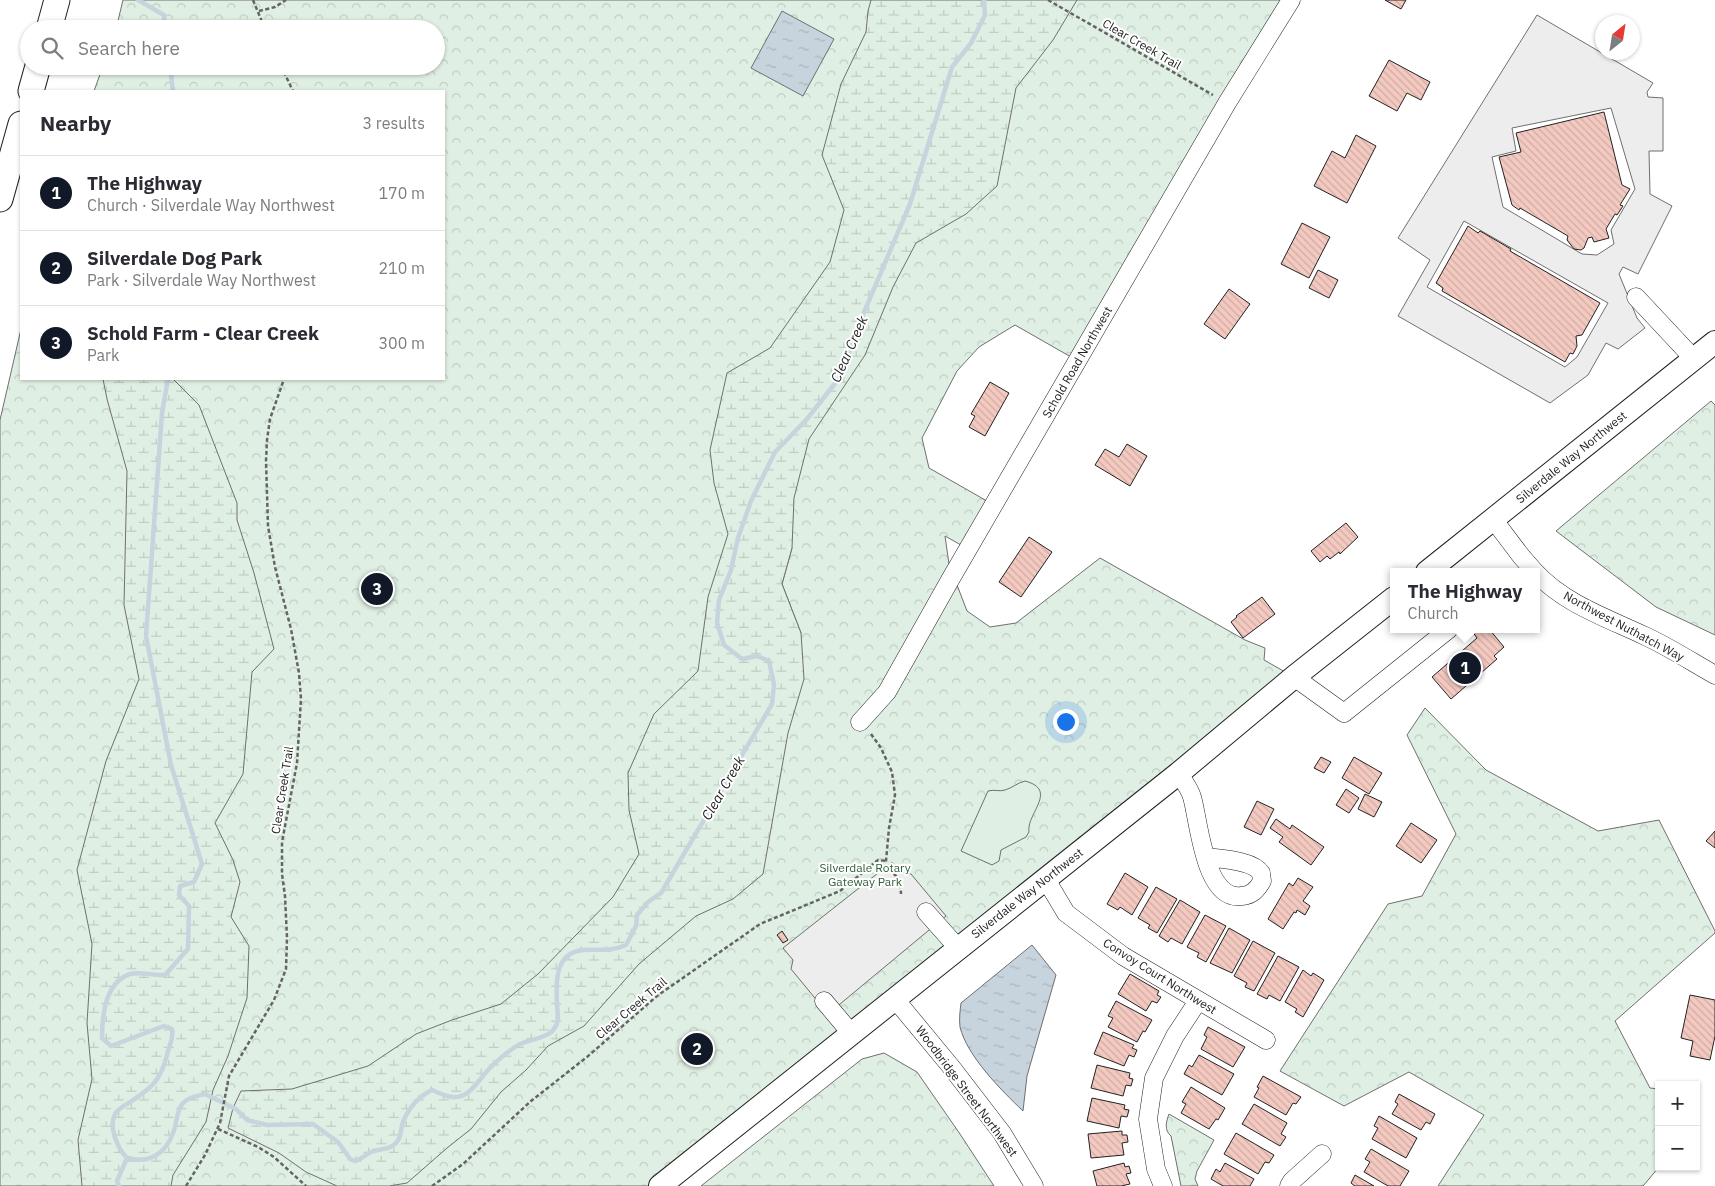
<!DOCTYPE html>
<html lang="en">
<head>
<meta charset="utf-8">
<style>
  :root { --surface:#fff; --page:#f2f2f3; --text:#2b2b33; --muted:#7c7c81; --line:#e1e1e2; --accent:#111827 }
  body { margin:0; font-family:"IBM Plex Sans",sans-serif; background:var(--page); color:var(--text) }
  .controls { position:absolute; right:15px; bottom:15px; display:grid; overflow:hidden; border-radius:0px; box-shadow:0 1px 4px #0004 }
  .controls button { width:45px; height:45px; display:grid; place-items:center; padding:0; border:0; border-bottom:1px solid var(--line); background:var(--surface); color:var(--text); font:25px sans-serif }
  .compass { position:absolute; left:1595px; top:15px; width:45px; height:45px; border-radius:50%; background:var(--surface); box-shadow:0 1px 4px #0004; rotate:30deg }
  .you { position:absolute; left:1065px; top:721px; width:18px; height:18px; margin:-12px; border:4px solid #fff; border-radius:50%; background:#1a73e8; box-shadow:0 0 0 8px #1a73e833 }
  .badge { display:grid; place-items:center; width:32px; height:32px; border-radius:50%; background:var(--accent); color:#fff; font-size:16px; font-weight:700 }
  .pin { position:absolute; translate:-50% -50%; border:2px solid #fff; box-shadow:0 1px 5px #0006 }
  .popup { position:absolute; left:1390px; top:568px; width:150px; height:65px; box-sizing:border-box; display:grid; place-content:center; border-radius:0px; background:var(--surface); filter:drop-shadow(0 1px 4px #0005); font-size:16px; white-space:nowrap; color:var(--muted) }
  .popup b { font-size:19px; color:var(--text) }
  .popup::after { content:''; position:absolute; left:50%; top:100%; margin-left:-10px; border:10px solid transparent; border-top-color:var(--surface) }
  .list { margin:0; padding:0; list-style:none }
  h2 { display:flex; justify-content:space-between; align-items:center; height:65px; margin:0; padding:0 20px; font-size:21px }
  h2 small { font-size:16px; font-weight:400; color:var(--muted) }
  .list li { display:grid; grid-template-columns:32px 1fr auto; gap:15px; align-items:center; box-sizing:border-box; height:75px; padding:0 20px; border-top:1px solid var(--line) }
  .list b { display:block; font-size:19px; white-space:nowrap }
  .list p { margin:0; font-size:16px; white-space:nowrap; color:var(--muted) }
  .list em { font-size:16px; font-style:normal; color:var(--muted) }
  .icon { flex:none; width:28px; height:28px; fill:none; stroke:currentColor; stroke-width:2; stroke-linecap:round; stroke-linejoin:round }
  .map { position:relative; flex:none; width:1715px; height:1186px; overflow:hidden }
  .search { position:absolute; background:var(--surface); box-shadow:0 1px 4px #0004; left:20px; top:20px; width:425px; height:55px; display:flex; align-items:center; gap:12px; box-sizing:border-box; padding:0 18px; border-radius:28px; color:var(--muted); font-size:19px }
  .panel { position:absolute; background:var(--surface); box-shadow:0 1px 4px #0004; left:20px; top:90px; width:425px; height:290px; border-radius:0px }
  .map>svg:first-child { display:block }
  .forest { fill:url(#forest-crowns); stroke:#6f6f6f; fill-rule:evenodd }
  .wetland { fill:url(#wetland-marsh); stroke:#6f6f6f }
  .pitch { fill:#e0efe3; stroke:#6f6f6f }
  .parking { fill:#ededed; stroke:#6f6f6f; fill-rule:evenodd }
  .water { fill:url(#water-ripples); stroke:#6f6f6f }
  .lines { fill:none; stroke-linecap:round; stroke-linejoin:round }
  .stream { stroke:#c7d3dd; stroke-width:4.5 }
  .building { fill:url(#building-back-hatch); stroke:#222 }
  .minor-casing { stroke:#222; stroke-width:19 }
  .major-casing { stroke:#222; stroke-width:24 }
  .highway-casing { stroke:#222; stroke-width:27 }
  .path { stroke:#646464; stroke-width:2.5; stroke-dasharray:4 2.5; stroke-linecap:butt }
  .minor { stroke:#fff; stroke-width:18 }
  .major { stroke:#fff; stroke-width:22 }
  .highway { stroke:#fff; stroke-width:25 }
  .labels { text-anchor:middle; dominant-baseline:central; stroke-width:4; stroke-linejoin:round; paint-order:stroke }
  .street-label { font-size:12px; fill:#222; stroke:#fff }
  .park-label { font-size:12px; fill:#2f5e38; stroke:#fff }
  .water-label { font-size:14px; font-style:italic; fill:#222; stroke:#fff }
</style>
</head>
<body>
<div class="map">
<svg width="1715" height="1186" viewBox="0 0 1715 1186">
  <defs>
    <pattern id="forest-crowns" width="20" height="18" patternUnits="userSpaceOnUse" patternTransform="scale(1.25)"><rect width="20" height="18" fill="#e0efe3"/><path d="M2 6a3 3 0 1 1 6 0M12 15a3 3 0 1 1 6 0" fill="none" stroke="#c0cdc2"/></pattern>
    <pattern id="wetland-marsh" width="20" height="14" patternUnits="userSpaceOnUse" patternTransform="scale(1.25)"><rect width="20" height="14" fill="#e0efe3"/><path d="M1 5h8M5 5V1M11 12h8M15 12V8" fill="none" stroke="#c0cdc2"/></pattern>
    <pattern id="water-ripples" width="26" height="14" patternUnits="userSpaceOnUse" patternTransform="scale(1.25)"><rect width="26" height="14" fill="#c7d3dd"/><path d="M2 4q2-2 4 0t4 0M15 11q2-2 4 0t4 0" fill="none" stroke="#abb5bd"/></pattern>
    <pattern id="building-back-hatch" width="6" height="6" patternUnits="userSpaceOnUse" patternTransform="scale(1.25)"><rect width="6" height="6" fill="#f3c9c0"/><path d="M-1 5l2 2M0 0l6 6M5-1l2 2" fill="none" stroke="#d0aca5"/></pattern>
  </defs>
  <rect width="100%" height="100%" fill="#fff"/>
  <g class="forest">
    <path d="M123 0H1291L1078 361 1015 325 979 347 957 371 922 438 929 468 994 505 968 549 945 536 949 564 967 611 990 627 1016 623 1100 558 1245 640 1265 648 1264 660 1294 677 660 1186H0V420L21 329V379H444V91H94L103 66H436V29H116ZM792 548 782 584 801 633 733 623Z"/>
    <path d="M1711 401 1715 405V635L1656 607 1556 531Z"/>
    <path d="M1425 708 1486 770 1598 831 1659 820 1715 931V933L1615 1021 1650 1088 1659 1089V1167L1643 1186H1438L1484 1115 1409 1072 1344 1106 1280 1071 1388 904 1422 896 1456 834 1407 735Z"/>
    <path d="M884 1053 917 1072 960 1134 994 1186H701L862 1059Z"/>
    <path d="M1169 1114 1214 1140 1197 1171 1195 1179 1198 1186H1181L1171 1136C1164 1130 1166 1122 1169 1114Z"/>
  </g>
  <g class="wetland">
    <path d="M871 0H1077L1053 40 1016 88 997 186 966 214 916 243 893 287 865 355 809 439 794 498 792 548 782 584 801 633 804 679 788 733 763 874 733 899 696 916 639 964 584 1026 548 1046 526 1070 501 1092 471 1129 447 1148 407 1183 389 1186H337L306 1172 279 1153 228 1128 233 1108 241 1091 292 1089 368 1066 416 1034 452 1020 501 1004 538 974 613 897 639 854 629 810 628 773 654 714 698 671 708 597 728 534 714 483 710 450 727 373 770 348 830 262 844 210 822 155 841 84 866 32 868 11Z"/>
    <path d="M103 379H173L199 405 237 503V520L254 573 274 649 252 672 243 774 215 823 233 860 240 882 231 917 249 946 247 998 228 1056 213 1090 206 1122 173 1175 171 1186H82L78 1140 92 1079 87 1023 92 944 77 870 106 761 139 679 124 605 127 471 107 399Z"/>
  </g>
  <path class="pitch" d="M1025 781C1059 790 1026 814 1029 832L1026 837 1001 850 999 861 992 865 961 851 988 791C995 789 999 792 1005 790 1012 788 1017 783 1025 781Z"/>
  <g class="parking">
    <path d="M1537 15 1653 83 1647 92 1648 97 1663 98V151H1649L1650 194 1672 206 1638 274 1623 267 1619 274 1637 318 1645 328 1618 349 1606 343 1588 375 1550 403 1398 316 1430 260 1398 238ZM1611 108 1635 189 1611 230 1614 244 1597 255 1582 254 1503 207 1492 157 1516 151 1512 128ZM1464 221 1608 303 1577 357 1565 367 1427 287Z"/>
    <path d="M892 862 901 872 911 874 946 916 828 1014 791 969 793 960 783 948Z"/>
  </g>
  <g class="water">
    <path d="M782 11 834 39 803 96 751 68Z"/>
    <path d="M1032 945 1056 975 1027 1076 1023 1111C1001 1090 967 1056 960 1027 959 1019 960 1011 961 1003Z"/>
  </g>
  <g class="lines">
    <g class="stream">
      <path d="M138 0 164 15 165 29"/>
      <path d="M170 66 173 91"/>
      <path d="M127 1158C148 1164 165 1155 173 1133 177 1124 176 1111 183 1103 189 1097 197 1096 205 1094L236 1109 247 1120 267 1125 313 1124 338 1142 350 1159 355 1161C362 1159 366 1154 373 1151 380 1149 389 1150 395 1144 402 1138 400 1130 403 1122 409 1107 418 1097 432 1090 440 1093 451 1100 461 1096 472 1093 480 1078 489 1069 497 1061 506 1053 515 1047 530 1036 554 1042 558 1019 557 996 549 953 583 950 599 949 611 952 626 945L636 926 637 915 648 902 661 893 772 704 774 685 769 661 757 656 742 659 724 645 717 623 719 600 731 570 738 538 751 501 775 452 807 419 840 377 862 317 910 204 952 67 971 43 985 15 984 0"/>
      <path d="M127 1158C118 1149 108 1127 115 1114 119 1107 127 1105 133 1100 153 1087 161 1079 167 1055 169 1045 174 1040 172 1029L164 1026 111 1046 102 1038C102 1015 105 982 130 974 140 971 155 976 165 975L188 949 189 906 179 895 180 886 194 882 202 864 171 765 146 636 162 413 168 379"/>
      <path d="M119 1186 117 1181 127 1158"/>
    </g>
  </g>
  <g class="building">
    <path d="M1385 0H1406L1401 9Z"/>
    <path d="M1389 60 1430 82 1421 100 1407 93 1397 111 1369 96Z"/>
    <path d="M1604 112 1622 185 1630 189 1620 205 1623 206 1617 215 1615 214 1606 229 1609 238 1594 242 1592 237 1588 238 1584 248 1581 250 1574 249 1567 240 1568 236 1520 208 1519 210 1512 205 1499 157 1521 152 1516 133Z"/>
    <path d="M1356 135 1376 146 1347 203 1314 186 1332 151 1345 158Z"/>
    <path d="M1302 223 1330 237 1309 278 1281 264Z"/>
    <path d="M1468 226 1478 233 1480 231 1511 249 1510 251 1600 303 1582 335 1576 336 1577 346 1573 354 1570 353 1565 362 1442 291 1443 288 1436 283Z"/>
    <path d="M1318 270 1338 280 1329 298 1309 288Z"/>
    <path d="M1229 289 1250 304 1225 339 1204 324Z"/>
    <path d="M990 382 1009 393 985 436 969 427 975 416 971 414Z"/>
    <path d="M1127 444 1147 456 1130 486 1095 465 1105 449 1119 457Z"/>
    <path d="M1346 523 1358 537 1340 554 1339 552 1330 559 1327 556 1320 562 1311 551Z"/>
    <path d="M1029 537 1052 552 1021 597 999 582Z"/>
    <path d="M1262 597 1275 614 1243 638 1231 622 1237 617 1236 616Z"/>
    <path d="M1474 629H1489L1504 647 1494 656 1497 659 1451 699 1432 677 1477 638 1472 631Z"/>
    <path d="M1321 757 1331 762 1324 773 1314 768Z"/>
    <path d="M1354 757 1382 773 1369 794 1342 778Z"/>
    <path d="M1346 789 1359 798 1349 813 1336 805Z"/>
    <path d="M1365 794 1382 802 1374 817 1358 809Z"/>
    <path d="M1257 801 1274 809 1261 835 1244 827Z"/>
    <path d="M1276 819 1290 829 1292 825 1324 847 1311 865 1279 842 1283 837 1270 828Z"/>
    <path d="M1411 823 1437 840 1421 863 1396 846Z"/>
    <path d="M1715 831V848L1706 841Z"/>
    <path d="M1125 873 1148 887 1132 915 1120 907 1118 910 1107 904Z"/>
    <path d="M1298 878 1313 887 1303 901 1310 906 1305 915 1297 910 1296 913 1294 912 1283 929 1268 919 1289 883 1293 886Z"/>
    <path d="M1156 887 1177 899 1157 933 1148 928 1150 925 1138 918Z"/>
    <path d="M1180 900 1200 912 1182 944 1171 938 1168 942 1159 936Z"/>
    <path d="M1205 915 1226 926 1206 962 1197 957 1199 953 1187 947Z"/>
    <path d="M1229 928 1250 940 1232 973 1210 963Z"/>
    <path d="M782 931 788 940 783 943 777 935Z"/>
    <path d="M1253 941 1275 953 1254 991 1245 987 1247 983 1234 976Z"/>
    <path d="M1278 956 1299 967 1280 1001 1269 995 1267 999 1257 994Z"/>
    <path d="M1303 970 1311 976 1313 973 1324 980 1303 1017 1295 1012 1297 1009 1285 1002Z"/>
    <path d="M1130 974 1159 991 1157 995 1161 997 1157 1003 1152 1001 1146 1011 1118 994Z"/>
    <path d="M1690 995 1715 1000V1036L1710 1060 1690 1056 1693 1041 1681 1038Z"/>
    <path d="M1116 1001 1152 1020 1145 1032 1143 1031 1137 1042 1108 1027 1113 1018 1108 1016Z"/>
    <path d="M1208 1027 1245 1047 1233 1067 1201 1049 1207 1037 1204 1035Z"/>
    <path d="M1103 1032 1134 1045 1132 1048 1137 1050 1134 1057 1129 1055 1124 1066 1094 1054Z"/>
    <path d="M1199 1055 1234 1074 1222 1095 1184 1074 1189 1065 1192 1067Z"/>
    <path d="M1097 1065 1130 1073 1129 1078 1133 1079 1131 1086 1126 1085 1123 1096 1091 1088Z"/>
    <path d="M1263 1076 1301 1097 1296 1104 1293 1103 1286 1115 1254 1097 1259 1088 1257 1087Z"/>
    <path d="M1191 1087 1225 1108 1218 1120 1216 1119 1209 1129 1181 1113 1186 1104 1182 1102Z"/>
    <path d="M1399 1094 1435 1114 1430 1124 1426 1122 1421 1130 1392 1114 1398 1104 1395 1102Z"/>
    <path d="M1092 1098 1125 1105 1124 1109 1129 1110 1127 1117 1121 1116 1119 1128 1087 1121Z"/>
    <path d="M1254 1104 1287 1123 1281 1134 1286 1137 1280 1146 1242 1124Z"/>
    <path d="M1379 1116 1417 1138 1406 1158 1372 1139 1378 1128 1374 1126Z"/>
    <path d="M1122 1131V1135H1127L1128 1142 1122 1143 1124 1155 1091 1158 1088 1134Z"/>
    <path d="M1236 1133 1274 1155 1269 1163 1265 1162 1258 1174 1224 1154Z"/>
    <path d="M1371 1149 1409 1171 1400 1186H1388L1364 1172 1370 1162 1365 1159Z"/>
    <path d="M1124 1163 1125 1167 1129 1166 1131 1173 1126 1174 1130 1184 1121 1186H1097L1093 1171Z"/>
    <path d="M1225 1163 1254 1179 1250 1186H1223L1211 1179 1216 1169 1220 1172Z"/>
    <path d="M1355 1175 1374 1186H1355L1351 1183Z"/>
  </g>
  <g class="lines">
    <defs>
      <g id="minor">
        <path d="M1636 297 1694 359"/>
        <path d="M1493 519 1521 556 1535 572"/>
        <path d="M1536 573C1565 604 1607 618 1645 636 1669 647 1692 662 1715 675"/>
        <path d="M1294 677 1344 713 1449 629"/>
        <path d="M860 722 887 692 950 580 1227 103 1291 0"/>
        <path d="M1179 773C1183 781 1190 789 1192 797 1199 820 1204 902 1242 896 1252 895 1257 890 1262 881 1262 881 1261 874 1261 873 1253 860 1219 859 1206 857"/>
        <path d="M1045 878 1066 913 1123 956 1266 1040"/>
        <path d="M926 912 958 948"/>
        <path d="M895 999 952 1068 1002 1133 1034 1186"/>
        <path d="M824 1001 851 1033"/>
        <path d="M1163 1186 1156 1169 1148 1119 1154 1078 1175 1036 1198 1001"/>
        <path d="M1289 1186 1292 1181 1322 1154"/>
      </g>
      <g id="major">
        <path d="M1427 572 1715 342"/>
        <path d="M660 1186 1179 773 1294 677 1394 598"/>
      </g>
      <g id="highway">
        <path d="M49 29 57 0"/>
        <path d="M31 91 38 66"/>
        <path d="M0 199 21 124"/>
      </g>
    </defs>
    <use href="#minor" class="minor-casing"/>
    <use href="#major" class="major-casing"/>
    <use href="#highway" class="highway-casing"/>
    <g class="path">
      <path d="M253 0 265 29"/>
      <path d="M1048 0 1213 95"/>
      <path d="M259 11 275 7 286 0"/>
      <path d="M281 66 293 91"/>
      <path d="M871 734 881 748 892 772 895 795 889 828 886 861V866L900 880 901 894"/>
      <path d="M218 1129 258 1147 274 1157 306 1186"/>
      <path d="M186 1186 205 1155 220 1123 229 1076 274 1000 286 969 287 938 285 896 282 874V842L297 763 301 699 299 673 291 629 275 567 268 526 266 461 267 440 270 419 284 379"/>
      <path d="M432 1186 463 1164 531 1101 587 1057 657 996 760 924 840 891 878 860 886 861"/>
    </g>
    <use href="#minor" class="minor"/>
    <use href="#major" class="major"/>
    <use href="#highway" class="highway"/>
  </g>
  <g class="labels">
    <g class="street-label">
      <text transform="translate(1142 44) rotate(30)">Clear Creek Trail</text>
      <text transform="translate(1077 362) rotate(-60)">Schold Road Northwest</text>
      <text transform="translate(1571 457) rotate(-39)">Silverdale Way Northwest</text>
      <text transform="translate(1624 626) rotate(28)">Northwest Nuthatch Way</text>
      <text transform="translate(282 790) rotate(-81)">Clear Creek Trail</text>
      <text transform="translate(1027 893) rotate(-38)">Silverdale Way Northwest</text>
      <text transform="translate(1160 976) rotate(32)">Convoy Court Northwest</text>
      <text transform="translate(631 1008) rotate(-40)">Clear Creek Trail</text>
      <text transform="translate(967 1091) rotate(53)">Woodbridge Street Northwest</text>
    </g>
    <g class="park-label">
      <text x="865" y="867">Silverdale Rotary<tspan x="865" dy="14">Gateway Park</tspan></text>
    </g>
    <g class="water-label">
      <text transform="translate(849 349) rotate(-66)">Clear Creek</text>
      <text transform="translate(723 788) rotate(-60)">Clear Creek</text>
    </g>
  </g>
</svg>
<div class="controls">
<button>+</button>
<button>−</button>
</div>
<svg class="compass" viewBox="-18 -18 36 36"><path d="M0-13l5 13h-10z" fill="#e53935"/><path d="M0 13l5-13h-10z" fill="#7c7c81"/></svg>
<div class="you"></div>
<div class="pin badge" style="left:1465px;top:668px">1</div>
<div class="popup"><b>The Highway</b>Church</div>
<div class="pin badge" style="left:697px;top:1049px">2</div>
<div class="pin badge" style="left:377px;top:589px">3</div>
<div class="search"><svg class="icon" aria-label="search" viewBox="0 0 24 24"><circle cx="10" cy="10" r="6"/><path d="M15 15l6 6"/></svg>Search here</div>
<section class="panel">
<h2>Nearby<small>3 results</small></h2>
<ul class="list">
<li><span class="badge">1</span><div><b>The Highway</b><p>Church · Silverdale Way Northwest</p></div><em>170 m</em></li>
<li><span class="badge">2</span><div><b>Silverdale Dog Park</b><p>Park · Silverdale Way Northwest</p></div><em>210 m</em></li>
<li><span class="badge">3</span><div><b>Schold Farm - Clear Creek</b><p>Park</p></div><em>300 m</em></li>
</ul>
</section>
</div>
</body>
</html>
